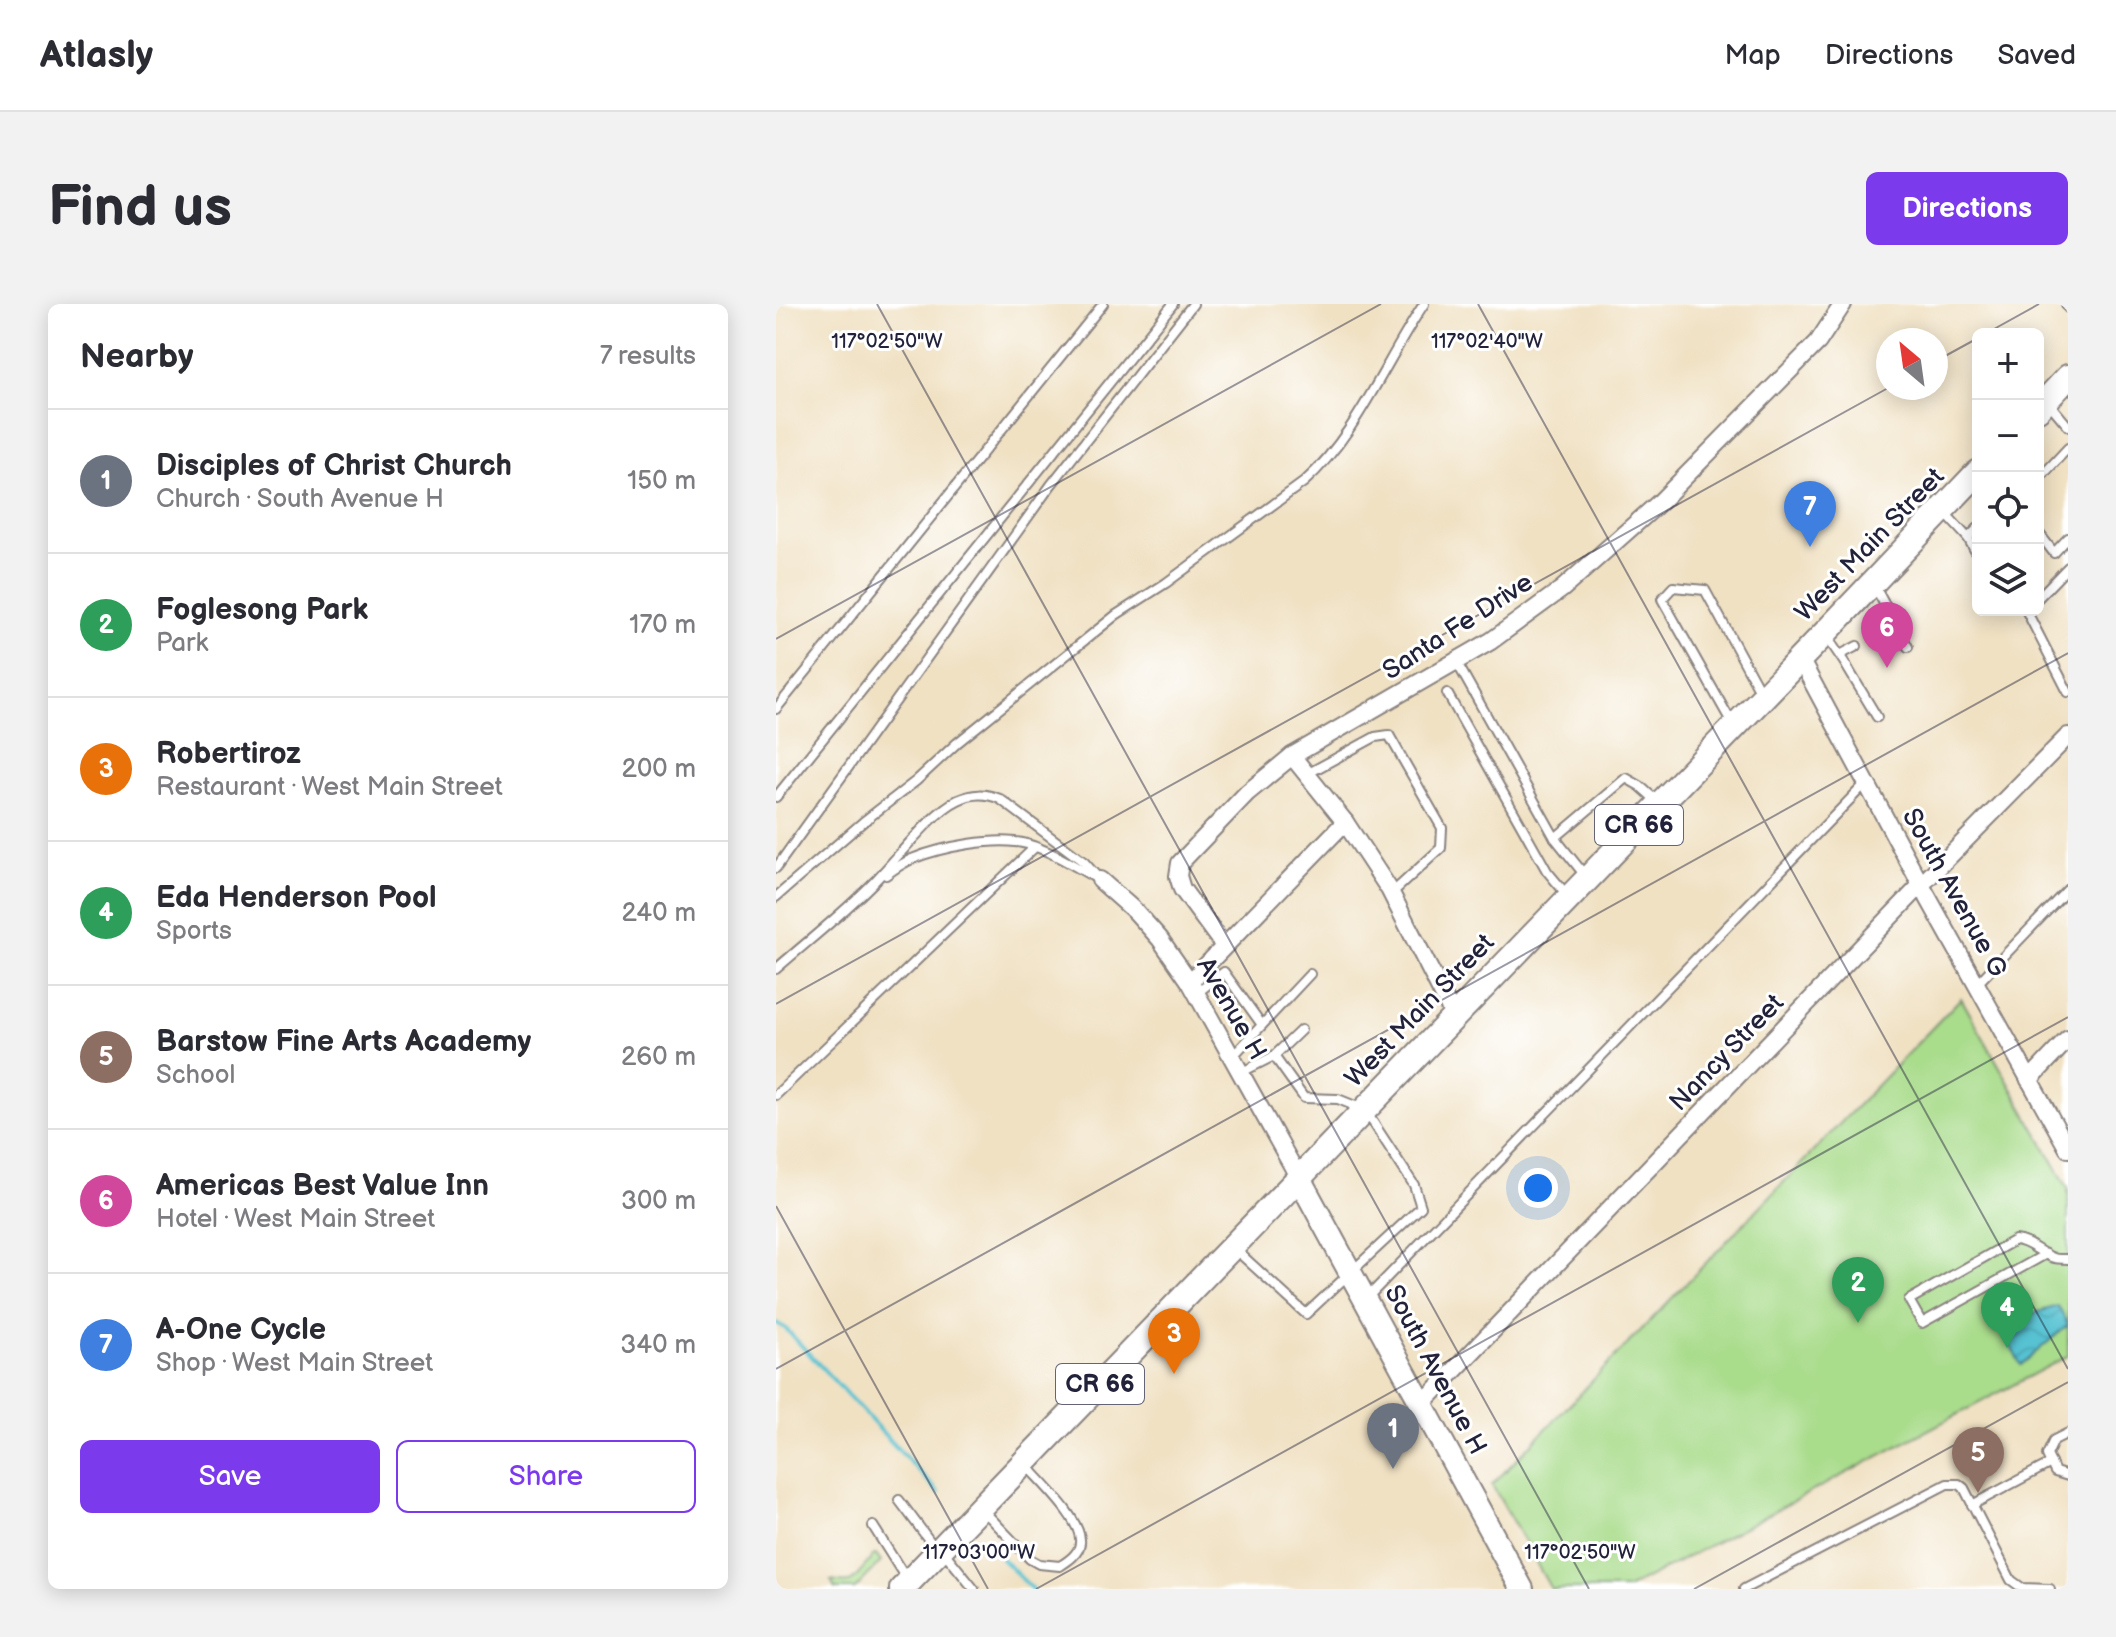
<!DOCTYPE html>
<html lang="en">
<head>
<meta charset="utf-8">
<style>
  :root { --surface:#fff; --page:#f2f2f3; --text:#2b2b33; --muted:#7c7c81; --line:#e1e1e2; --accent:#7c3aed }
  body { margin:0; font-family:"Balsamiq Sans",sans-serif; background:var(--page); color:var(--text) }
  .controls { position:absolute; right:24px; top:24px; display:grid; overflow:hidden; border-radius:12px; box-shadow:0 4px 20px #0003 }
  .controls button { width:72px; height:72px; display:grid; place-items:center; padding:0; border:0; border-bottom:2px solid var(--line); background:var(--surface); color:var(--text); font:40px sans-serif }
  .compass { position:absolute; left:1100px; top:24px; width:72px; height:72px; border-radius:50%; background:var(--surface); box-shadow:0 4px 20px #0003; rotate:331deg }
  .you { position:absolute; left:762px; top:884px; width:28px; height:28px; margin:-20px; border:6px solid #fff; border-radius:50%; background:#1a73e8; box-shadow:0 0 0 12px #1a73e833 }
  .badge { display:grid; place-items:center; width:52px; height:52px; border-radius:50%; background:var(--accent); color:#fff; font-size:26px; font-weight:700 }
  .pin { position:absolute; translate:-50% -66px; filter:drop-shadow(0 2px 4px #0008) }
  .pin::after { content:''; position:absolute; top:42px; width:28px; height:24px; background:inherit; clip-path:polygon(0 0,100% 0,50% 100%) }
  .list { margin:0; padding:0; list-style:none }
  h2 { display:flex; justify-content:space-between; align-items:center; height:104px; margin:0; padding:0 32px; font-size:34px }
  h2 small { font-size:26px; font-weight:400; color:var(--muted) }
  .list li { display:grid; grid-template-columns:52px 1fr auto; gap:24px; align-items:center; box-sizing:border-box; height:144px; padding:0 32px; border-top:2px solid var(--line) }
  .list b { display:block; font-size:30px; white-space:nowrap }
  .list p { margin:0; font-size:26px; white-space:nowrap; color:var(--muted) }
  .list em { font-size:26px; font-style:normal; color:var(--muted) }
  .actions { display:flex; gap:16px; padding:24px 32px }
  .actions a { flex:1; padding:18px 0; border:2px solid var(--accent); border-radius:12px; text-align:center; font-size:28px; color:var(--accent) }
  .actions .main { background:var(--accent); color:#fff }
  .icon { flex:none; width:44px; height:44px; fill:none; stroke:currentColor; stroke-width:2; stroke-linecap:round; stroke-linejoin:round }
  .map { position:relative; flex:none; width:1292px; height:1285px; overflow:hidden; border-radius:12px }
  header { display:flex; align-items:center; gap:48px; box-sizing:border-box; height:112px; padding:0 40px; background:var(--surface); border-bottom:2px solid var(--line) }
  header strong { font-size:38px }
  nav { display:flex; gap:44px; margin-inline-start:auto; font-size:28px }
  .intro { display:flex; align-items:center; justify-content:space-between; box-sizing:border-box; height:192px; padding:0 48px }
  h1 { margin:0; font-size:56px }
  .button { padding:20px 36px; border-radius:12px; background:var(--accent); color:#fff; font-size:28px; font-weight:700 }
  main { display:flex; gap:48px; padding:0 48px }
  aside { flex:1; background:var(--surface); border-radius:12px; box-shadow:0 4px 20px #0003 }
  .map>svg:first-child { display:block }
  .green { fill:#a9dc8b; stroke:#667f63; stroke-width:2 }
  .water { fill:url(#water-waves); stroke:#3c7286; stroke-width:2 }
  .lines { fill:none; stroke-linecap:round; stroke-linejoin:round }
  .stream { stroke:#57c2d2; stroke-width:4 }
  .lane-casing { stroke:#89827f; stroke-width:12 }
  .street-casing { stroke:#89827f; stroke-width:20 }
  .secondary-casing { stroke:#89827f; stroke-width:26 }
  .primary-casing { stroke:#89827f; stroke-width:28 }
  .lane { stroke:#fff; stroke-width:8 }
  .street { stroke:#fff; stroke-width:16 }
  .secondary { stroke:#fff; stroke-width:22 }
  .primary { stroke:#fff; stroke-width:24 }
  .ticks { fill:none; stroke:#22223b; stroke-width:2; stroke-opacity:0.45 }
  .labels { text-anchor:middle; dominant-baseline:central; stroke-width:6; stroke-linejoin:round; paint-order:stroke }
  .shield { fill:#fff; stroke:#646476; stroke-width:2 }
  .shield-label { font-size:24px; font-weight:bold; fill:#22223b }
  .street-label { font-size:26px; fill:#22223b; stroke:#fff }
  .ticks-label { font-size:20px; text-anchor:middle; fill:#22223b; stroke:#fff; stroke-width:6; stroke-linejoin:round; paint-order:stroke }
</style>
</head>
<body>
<header>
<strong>Atlasly</strong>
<nav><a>Map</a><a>Directions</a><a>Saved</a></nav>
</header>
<div class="intro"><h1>Find us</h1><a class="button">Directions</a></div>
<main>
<aside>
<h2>Nearby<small>7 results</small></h2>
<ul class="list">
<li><span class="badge" style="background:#6b7280">1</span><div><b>Disciples of Christ Church</b><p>Church · South Avenue H</p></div><em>150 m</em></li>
<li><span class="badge" style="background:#2e9e5b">2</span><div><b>Foglesong Park</b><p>Park</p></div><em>170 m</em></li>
<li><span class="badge" style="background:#e8710a">3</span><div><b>Robertiroz</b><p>Restaurant · West Main Street</p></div><em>200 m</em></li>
<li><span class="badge" style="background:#2e9e5b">4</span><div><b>Eda Henderson Pool</b><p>Sports</p></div><em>240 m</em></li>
<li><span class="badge" style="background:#8d6e63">5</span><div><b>Barstow Fine Arts Academy</b><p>School</p></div><em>260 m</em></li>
<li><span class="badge" style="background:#d1479c">6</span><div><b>Americas Best Value Inn</b><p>Hotel · West Main Street</p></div><em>300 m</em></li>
<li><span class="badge" style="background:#3f7fe0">7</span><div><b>A-One Cycle</b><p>Shop · West Main Street</p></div><em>340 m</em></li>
</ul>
<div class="actions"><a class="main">Save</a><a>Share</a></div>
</aside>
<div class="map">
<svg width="1292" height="1285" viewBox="0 0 1292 1285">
  <defs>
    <pattern id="water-waves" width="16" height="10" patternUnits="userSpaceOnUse" patternTransform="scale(2)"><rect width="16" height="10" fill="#57c2d2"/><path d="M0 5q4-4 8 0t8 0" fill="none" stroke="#4ba6b5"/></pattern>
  </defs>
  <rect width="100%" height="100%" fill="#fff"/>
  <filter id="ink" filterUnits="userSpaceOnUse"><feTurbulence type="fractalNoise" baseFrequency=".0125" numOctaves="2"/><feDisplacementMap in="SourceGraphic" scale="16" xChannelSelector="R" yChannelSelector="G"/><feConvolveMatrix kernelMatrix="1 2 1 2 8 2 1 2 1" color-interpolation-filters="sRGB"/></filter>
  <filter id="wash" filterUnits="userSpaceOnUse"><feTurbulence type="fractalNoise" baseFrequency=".006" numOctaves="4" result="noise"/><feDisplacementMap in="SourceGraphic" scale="32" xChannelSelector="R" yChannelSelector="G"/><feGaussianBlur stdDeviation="1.8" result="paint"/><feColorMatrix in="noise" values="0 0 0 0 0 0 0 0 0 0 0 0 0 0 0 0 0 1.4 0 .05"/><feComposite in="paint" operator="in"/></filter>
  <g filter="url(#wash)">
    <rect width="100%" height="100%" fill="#f0e1c3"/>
    <g class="green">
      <path d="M1185 694 1292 884V1052L851 1285H775L716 1181Z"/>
      <path d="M100 1251 105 1258 79 1285H59L55 1277C77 1281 77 1278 89 1262 97 1252 92 1264 96 1252Z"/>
    </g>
    <path class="water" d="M1282 1002 1292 1021 1245 1061 1222 1020Z"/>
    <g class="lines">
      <g class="stream">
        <path d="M0 1019 9 1024 163 1189"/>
        <path d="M213 1242 256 1285"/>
      </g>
    </g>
  </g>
  <g filter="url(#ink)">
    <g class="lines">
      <defs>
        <g id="lane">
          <path d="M1290 0 1292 4"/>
          <path d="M1262 86 1292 122"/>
          <path d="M1262 176 1292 144"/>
          <path d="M1169 209 1192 234 1202 252"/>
          <path d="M1262 228 1278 249 1292 234"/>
          <path d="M1192 234 1202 224"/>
          <path d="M1099 283 1132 343"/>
          <path d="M1262 294 1292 263"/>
          <path d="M1250 306 1292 388"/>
          <path d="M1101 331 1110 324 1111 305"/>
          <path d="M1051 333 1068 358 1101 413"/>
          <path d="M1064 351 1081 342"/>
          <path d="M680 357 779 534 811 574"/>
          <path d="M671 389 771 567 791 591"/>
          <path d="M0 405 327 0"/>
          <path d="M957 421 886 295 897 283 929 286 985 389"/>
          <path d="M531 470 599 433 613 431 666 524 665 544 616 589"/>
          <path d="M0 493 397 0"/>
          <path d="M779 534 850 474 864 482 883 499"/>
          <path d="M0 564 275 181 417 0"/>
          <path d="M110 571C118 565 127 559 136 555 165 543 221 532 251 540 275 547 297 561 318 573"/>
          <path d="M0 593 87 518 140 477 181 439 340 311 390 279 528 178C580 132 609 58 648 0"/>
          <path d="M0 665C33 636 68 609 98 578 120 556 156 508 182 496 197 489 209 489 224 495L308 558 324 576"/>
          <path d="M1201 680 1292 585"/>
          <path d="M421 689 448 668 486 721"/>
          <path d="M457 752 534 670"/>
          <path d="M464 769 498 752 525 726"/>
          <path d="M0 791 259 543"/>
          <path d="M460 946 530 1010 645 903 638 881 589 806 562 795 528 794 498 752"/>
          <path d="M1270 950 1146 1019 1133 996 1239 936C1254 937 1264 950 1278 954 1280 955 1289 955 1292 955"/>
          <path d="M590 995 1090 479"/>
          <path d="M1292 1129 1278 1136 1271 1151 1279 1168 1292 1172"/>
          <path d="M123 1196 159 1244"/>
          <path d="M1196 1201 1275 1159"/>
          <path d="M205 1204 254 1255 263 1260 284 1262C292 1257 303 1250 304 1239 307 1217 265 1178 251 1162"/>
          <path d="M97 1222 131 1276"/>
          <path d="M168 1248 198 1285"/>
          <path d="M968 1285 1171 1180H1183L1188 1184 1235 1276 1246 1284 1274 1285"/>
        </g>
        <g id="street">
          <path d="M1024 355 1145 581 1292 845"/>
          <path d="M516 452 569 518 613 585 678 713"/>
          <path d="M324 576 360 608 384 635 414 678 523 874"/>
          <path d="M448 642 406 585 402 572 404 559 471 489 516 452 715 337 786 285 884 198 1042 38 1067 0"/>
          <path d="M414 678 569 518"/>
          <path d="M1253 776 1292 735"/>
          <path d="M646 1100 1145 581 1292 432"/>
        </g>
        <path id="secondary" d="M523 874 746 1285"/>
        <g id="primary">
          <path d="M1262 105 1292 73"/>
          <path d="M126 1285 1049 329 1202 168"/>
        </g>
      </defs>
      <use href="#lane" class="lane-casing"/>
      <use href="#street" class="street-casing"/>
      <use href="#secondary" class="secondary-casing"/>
      <use href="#primary" class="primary-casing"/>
      <use href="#lane" class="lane"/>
      <use href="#street" class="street"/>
      <use href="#secondary" class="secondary"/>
      <use href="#primary" class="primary"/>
    </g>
  </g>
  <path class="ticks" d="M101 0 813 1285M702 0 1292 1065M1209 30 1263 0M1160 57 1202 34M0 335 605 0M0 700 1112 84M0 902 212 1285M0 1065 1292 349M260 1285 1292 713M918 1285 1292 1078"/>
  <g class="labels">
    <g class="shield">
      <rect x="819" y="501" width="88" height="40" rx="6"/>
      <rect x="280" y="1060" width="88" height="40" rx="6"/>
    </g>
    <g class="shield-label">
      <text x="863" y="521">CR 66</text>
      <text x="324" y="1080">CR 66</text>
    </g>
    <g class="street-label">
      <text transform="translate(1094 241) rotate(-46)">West Main Street</text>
      <text transform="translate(682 323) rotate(-33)">Santa Fe Drive</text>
      <text transform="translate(1178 589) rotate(61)">South Avenue G</text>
      <text transform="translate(455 705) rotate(60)">Avenue H</text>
      <text transform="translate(644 707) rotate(-46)">West Main Street</text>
      <text transform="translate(951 749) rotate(-46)">Nancy Street</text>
      <text transform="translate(659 1066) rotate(62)">South Avenue H</text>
    </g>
  </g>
  <g class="ticks-label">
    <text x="111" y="44">117°02'50"W</text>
    <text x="711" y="44">117°02'40"W</text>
    <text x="203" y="1255">117°03'00"W</text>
    <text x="804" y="1255">117°02'50"W</text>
  </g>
</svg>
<div class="controls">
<button>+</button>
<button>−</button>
<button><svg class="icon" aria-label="locate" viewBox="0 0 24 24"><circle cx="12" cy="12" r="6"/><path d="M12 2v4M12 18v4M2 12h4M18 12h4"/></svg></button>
<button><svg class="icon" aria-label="layers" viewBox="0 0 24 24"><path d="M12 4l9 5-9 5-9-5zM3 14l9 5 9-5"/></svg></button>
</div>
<svg class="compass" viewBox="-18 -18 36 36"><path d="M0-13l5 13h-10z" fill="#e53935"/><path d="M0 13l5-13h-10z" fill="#7c7c81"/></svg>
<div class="you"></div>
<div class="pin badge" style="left:617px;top:1165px;background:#6b7280">1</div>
<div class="pin badge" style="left:1082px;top:1019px;background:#2e9e5b">2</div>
<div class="pin badge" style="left:398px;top:1070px;background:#e8710a">3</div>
<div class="pin badge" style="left:1231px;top:1044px;background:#2e9e5b">4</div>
<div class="pin badge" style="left:1202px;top:1189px;background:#8d6e63">5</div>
<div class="pin badge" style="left:1111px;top:364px;background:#d1479c">6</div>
<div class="pin badge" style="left:1034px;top:243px;background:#3f7fe0">7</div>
</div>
</main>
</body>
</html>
